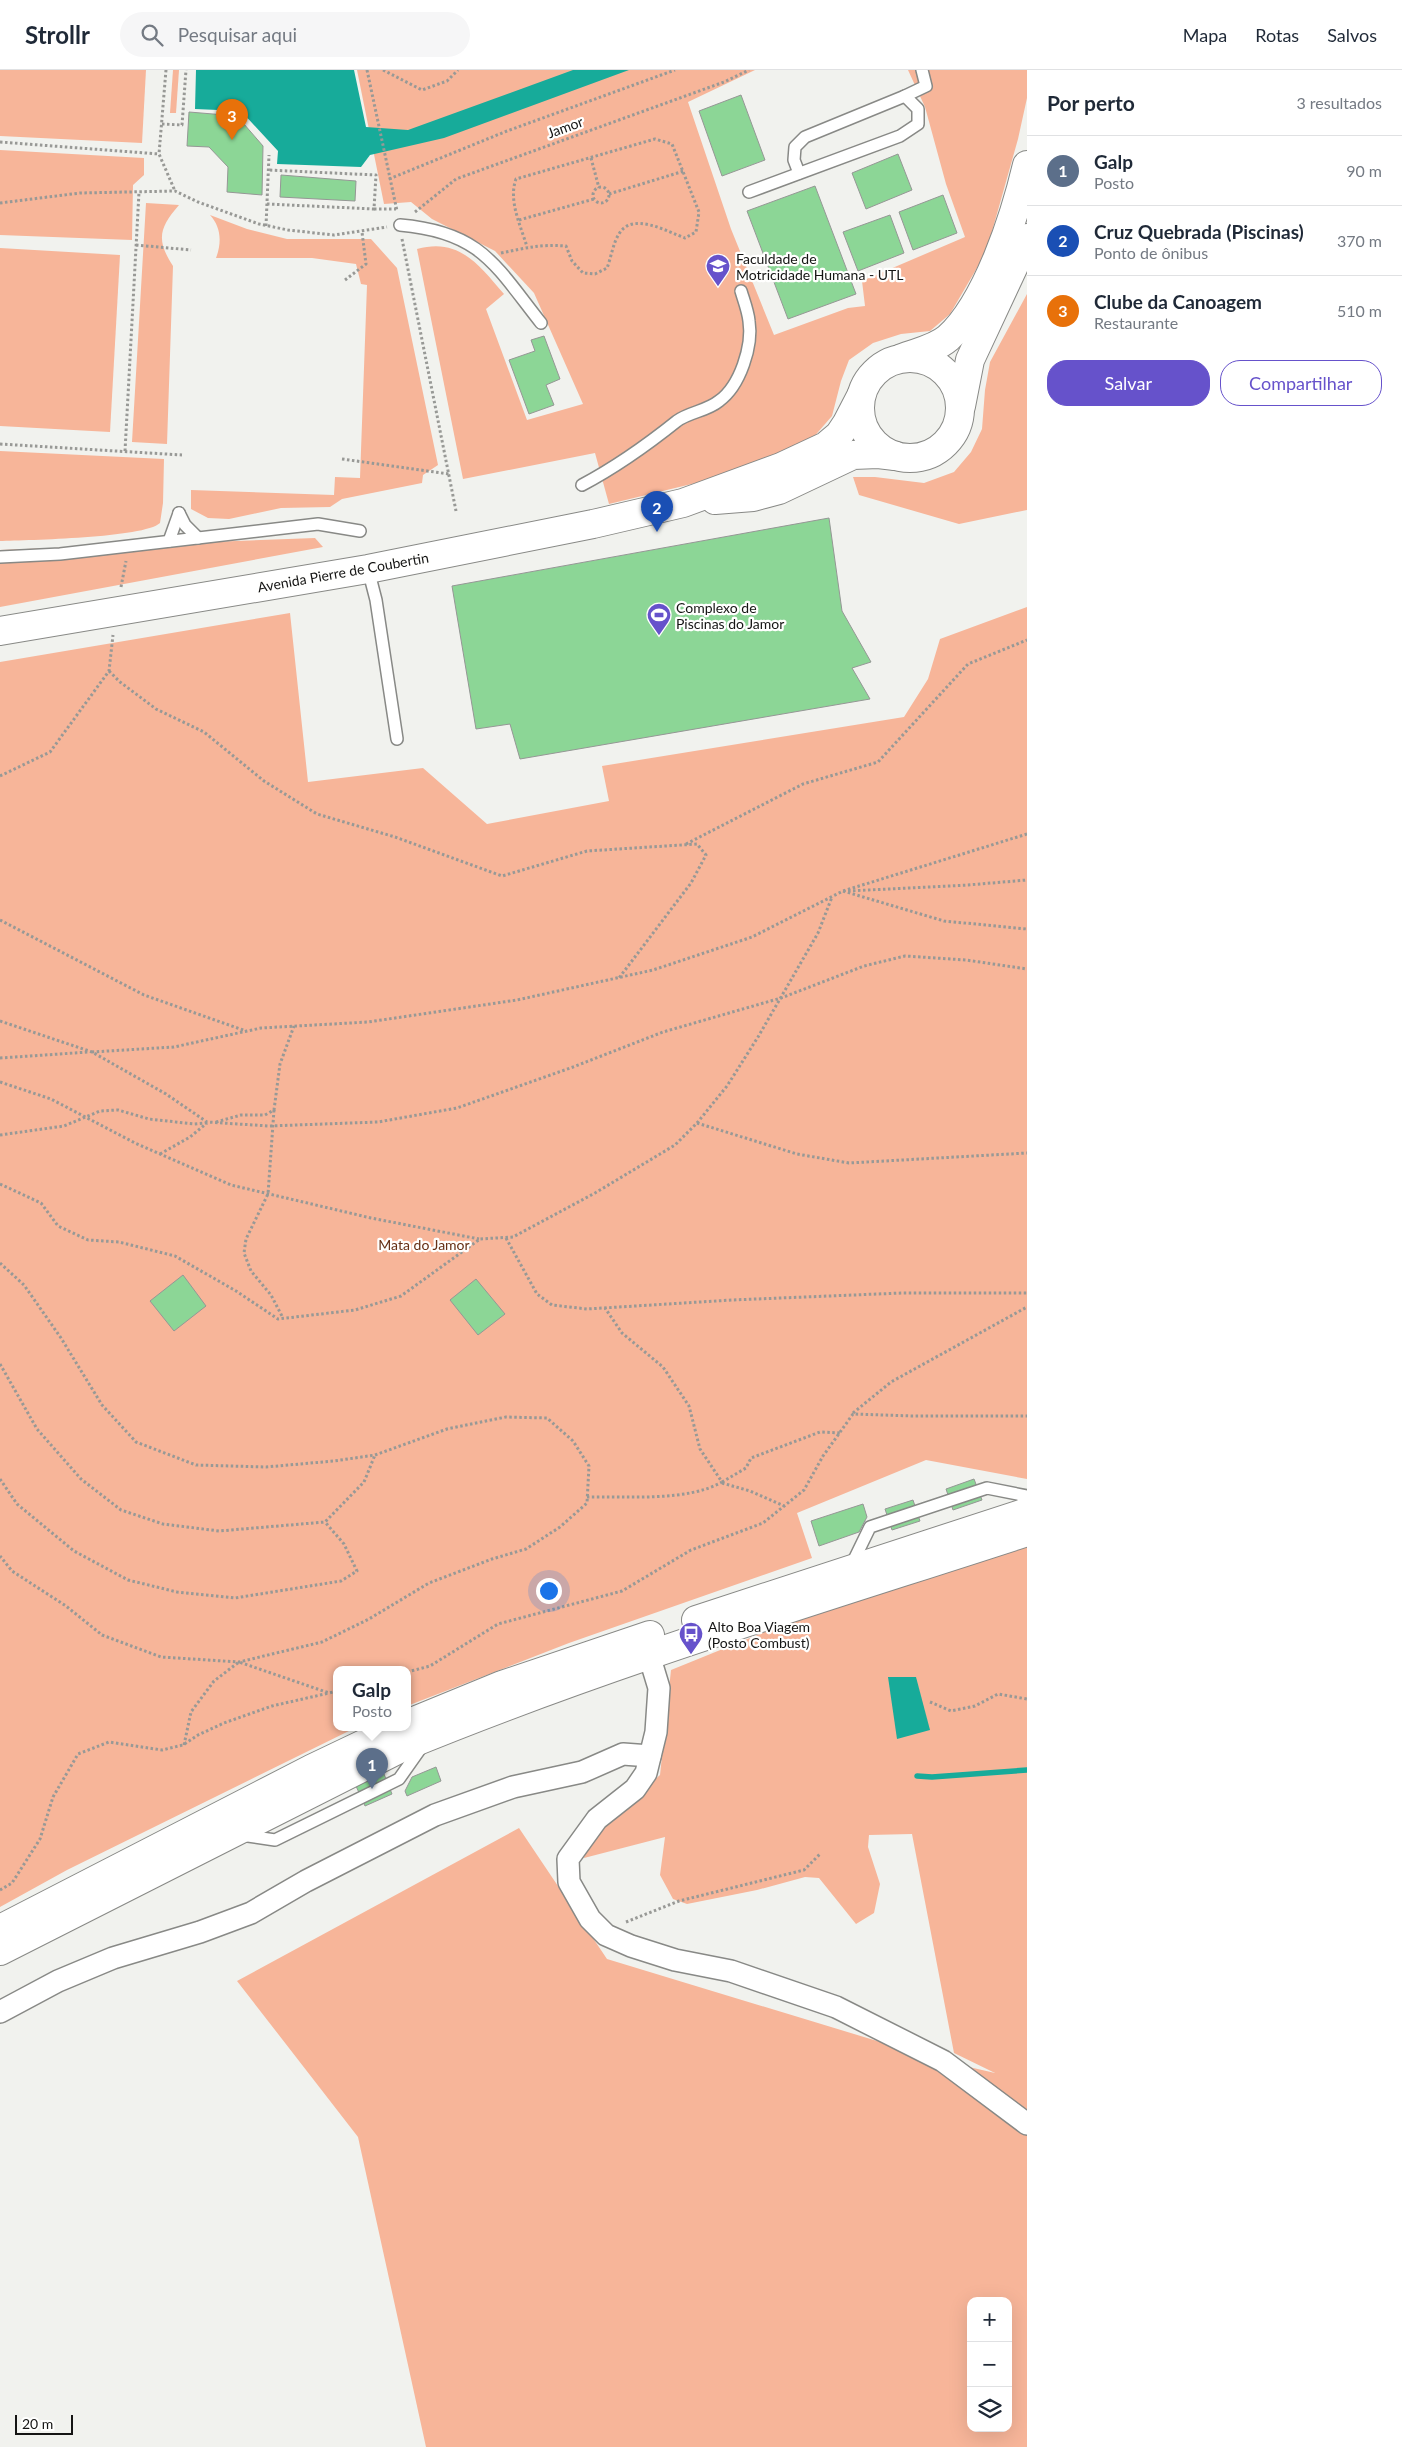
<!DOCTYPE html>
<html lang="pt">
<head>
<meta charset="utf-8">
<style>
  :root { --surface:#fff; --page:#f6f6f7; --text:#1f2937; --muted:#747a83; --line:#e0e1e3; --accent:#6652cb }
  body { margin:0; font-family:Lato,sans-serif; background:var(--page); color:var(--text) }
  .controls { position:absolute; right:15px; bottom:15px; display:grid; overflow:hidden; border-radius:10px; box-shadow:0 5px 20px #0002 }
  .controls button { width:45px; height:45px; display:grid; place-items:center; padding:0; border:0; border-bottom:1px solid var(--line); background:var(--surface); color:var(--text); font:25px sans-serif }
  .scale { position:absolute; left:15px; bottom:12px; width:58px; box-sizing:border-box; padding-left:5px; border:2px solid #151514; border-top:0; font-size:14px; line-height:18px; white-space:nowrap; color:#151514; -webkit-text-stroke:4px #fffffe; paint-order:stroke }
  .you { position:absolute; left:548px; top:1520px; width:18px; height:18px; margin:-12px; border:4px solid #fff; border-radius:50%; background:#1a73e8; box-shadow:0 0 0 8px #1a73e833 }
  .badge { display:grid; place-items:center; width:32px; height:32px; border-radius:50%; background:var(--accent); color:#fff; font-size:16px; font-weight:700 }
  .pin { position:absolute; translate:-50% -41px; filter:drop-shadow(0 1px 2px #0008) }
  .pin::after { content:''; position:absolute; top:26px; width:18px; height:15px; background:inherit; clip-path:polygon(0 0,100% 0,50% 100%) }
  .popup { position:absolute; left:333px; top:1596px; width:78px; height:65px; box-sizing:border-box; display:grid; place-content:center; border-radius:10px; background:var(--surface); filter:drop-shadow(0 1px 4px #0005); font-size:16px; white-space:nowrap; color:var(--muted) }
  .popup b { font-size:19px; color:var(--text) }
  .popup::after { content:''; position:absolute; left:50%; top:100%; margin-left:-10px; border:10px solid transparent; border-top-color:var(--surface) }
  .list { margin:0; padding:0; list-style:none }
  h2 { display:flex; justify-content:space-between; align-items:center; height:65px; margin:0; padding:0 20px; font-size:21px }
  h2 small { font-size:16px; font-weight:400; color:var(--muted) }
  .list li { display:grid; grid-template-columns:32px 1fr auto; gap:15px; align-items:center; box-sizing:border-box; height:70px; padding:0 20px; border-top:1px solid var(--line) }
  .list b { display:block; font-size:19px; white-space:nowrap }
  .list p { margin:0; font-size:16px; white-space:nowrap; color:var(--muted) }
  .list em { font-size:16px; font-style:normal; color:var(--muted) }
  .actions { display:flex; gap:10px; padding:15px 20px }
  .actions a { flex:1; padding:11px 0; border:1px solid var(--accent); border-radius:20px; text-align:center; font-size:18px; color:var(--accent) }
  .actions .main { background:var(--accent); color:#fff }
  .icon { flex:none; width:28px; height:28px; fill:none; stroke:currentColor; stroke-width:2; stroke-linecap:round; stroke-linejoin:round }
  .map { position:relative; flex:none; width:1027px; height:2377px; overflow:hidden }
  header { display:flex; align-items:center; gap:30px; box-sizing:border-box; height:70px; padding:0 25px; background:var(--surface); border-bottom:1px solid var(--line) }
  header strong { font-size:24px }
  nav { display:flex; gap:28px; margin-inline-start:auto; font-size:18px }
  .search { width:350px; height:45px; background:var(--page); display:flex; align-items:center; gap:12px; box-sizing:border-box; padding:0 18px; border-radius:28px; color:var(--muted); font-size:19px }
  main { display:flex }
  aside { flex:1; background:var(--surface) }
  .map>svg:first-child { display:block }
  .green { fill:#f7b599; fill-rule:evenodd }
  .water { fill:#17ab9a }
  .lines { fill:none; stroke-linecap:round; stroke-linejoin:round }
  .stream { stroke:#17ab9a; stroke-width:5.5 }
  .building { fill:#8cd696; stroke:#959795 }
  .service-casing { stroke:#888986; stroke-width:14 }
  .minor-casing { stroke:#888986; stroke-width:24 }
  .tertiary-casing { stroke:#888986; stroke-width:30 }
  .primary-casing { stroke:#888986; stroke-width:30 }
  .path { stroke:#989996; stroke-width:3; stroke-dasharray:2.5 2.5; stroke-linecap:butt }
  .service { stroke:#fff; stroke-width:11 }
  .minor { stroke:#fff; stroke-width:21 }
  .tertiary { stroke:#fff; stroke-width:28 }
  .primary { stroke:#fff; stroke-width:28 }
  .labels { text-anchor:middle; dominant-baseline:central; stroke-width:4.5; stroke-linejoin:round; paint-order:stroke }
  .street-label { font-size:14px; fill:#151514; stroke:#fffffe }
  .poi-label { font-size:14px; fill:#151514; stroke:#fffffe; text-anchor:start }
  .park-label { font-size:14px; fill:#652f15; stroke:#fffffe }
</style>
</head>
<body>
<header>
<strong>Strollr</strong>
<div class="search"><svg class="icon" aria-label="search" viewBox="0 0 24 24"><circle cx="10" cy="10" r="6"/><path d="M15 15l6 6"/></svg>Pesquisar aqui</div>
<nav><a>Mapa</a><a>Rotas</a><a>Salvos</a></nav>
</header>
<main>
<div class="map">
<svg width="1027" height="2377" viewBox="0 0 1027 2377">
  <rect width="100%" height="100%" fill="#f1f2ee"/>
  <g class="green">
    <path d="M0 0H146L142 73 0 66Z"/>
    <path d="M173 0H179L176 43H170Z"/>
    <path d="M357 0H755L688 32 731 159 774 265 848 238 865 236 862 211 965 167 946 114 925 37 908 0H1027V28L1018 69 991 165 981 191 950 244 930 261 901 264 873 273 849 290 841 311 832 346 812 369 776 387 704 411 609 434 595 383 463 409 417 179C459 167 479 195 504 224L486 239 527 350 583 334 534 223 495 181 432 149 411 132 384 134Z"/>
    <path d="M0 80 144 88V105L133 115 132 170 0 165Z"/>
    <path d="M146 133 179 135C159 158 156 170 173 196L167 374 132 372Z"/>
    <path d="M210 145 247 159 287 169H371L397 198 438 395 423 405 422 413 342 429 330 437 281 438 229 449 208 448 191 439V420L334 425 335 407 360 408 367 215 361 214 356 194 312 188H216C222 172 221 157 210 145Z"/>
    <path d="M0 178 120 185 110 362 0 356Z"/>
    <path d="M1027 224V440L959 454 859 425 853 407H875L924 413 954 402 971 382 982 359 985 320 990 292Z"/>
    <path d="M0 381 164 389 163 433 160 453C144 468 28 470 0 471Z"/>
    <path d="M315 468 323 477 0 537V480Z"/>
    <path d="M1027 537V1409L926 1390 797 1443 812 1488 569 1573 407 1636V1600H337V1658H355L67 1800 0 1837V592L290 543 308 712 423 698 487 754 609 731 602 696 904 647 928 609 940 569Z"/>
    <path d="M1027 1475V2377H426L358 2067 237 1911 519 1758 607 1889 943 1991 995 2003 954 1983 912 1764 869 1765 868 1777 880 1814 874 1843 856 1854 819 1808 805 1807 757 1820 687 1834 673 1829 660 1805 665 1767 584 1788 586 1771 660 1705 671 1600 816 1541ZM971 2231H1008V2358H971Z"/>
  </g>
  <g class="water">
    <path d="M196 0H354L366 57 408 60 573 0H629L444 68 370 85 361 97 277 94 278 81 241 41 195 39Z"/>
    <path d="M888 1607H916L930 1660 897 1669Z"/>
  </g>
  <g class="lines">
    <path class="stream" d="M917 1706 932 1707 1027 1700"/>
  </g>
  <g class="building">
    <path d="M741 25 765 90 722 106 699 41Z"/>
    <path d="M189 42 237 46 263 76 262 125 227 122 228 97 209 77 187 76Z"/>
    <path d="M898 84 912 120 866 139 852 103Z"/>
    <path d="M281 105 356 111 355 131 280 127Z"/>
    <path d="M815 116 856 224 788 249 747 141Z"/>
    <path d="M943 125 957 163 913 180 899 142Z"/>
    <path d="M890 145 904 183 858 201 843 162Z"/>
    <path d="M544 266 560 309 546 315 554 335 529 344 509 290 535 281 531 270Z"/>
    <path d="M829 448 842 541 871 592 852 598 870 629 520 689 510 654 476 659 452 516Z"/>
    <path d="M183 1205 206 1236 174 1261 150 1231Z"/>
    <path d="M476 1209 505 1244 478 1265 450 1230Z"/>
    <path d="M974 1409 982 1430 953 1440 946 1419Z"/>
    <path d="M913 1430 920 1451 892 1460 885 1439Z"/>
    <path d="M863 1434 867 1447 859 1462 819 1476 811 1451Z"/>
    <path d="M436 1697 441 1711 407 1726 405 1721 412 1707Z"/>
    <path d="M384 1704 392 1724 365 1736 356 1716Z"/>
  </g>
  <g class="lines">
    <defs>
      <g id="service">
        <path d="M799 103 794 90 795 77 805 67 905 26"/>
        <path d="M749 122 900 66 918 54V39L905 26 926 16 922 0"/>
        <path d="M400 155C481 162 495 195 541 253"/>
        <path d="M582 415C616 397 647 375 677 351 689 342 707 341 719 331 740 316 753 276 749 251 748 241 744 231 741 221"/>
        <path d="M179 443 185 455 198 468"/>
        <path d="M169 471 179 443"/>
        <path d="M0 487 60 484 318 454 360 461"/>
        <path d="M368 499 376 530 397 669"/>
        <path d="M851 1496 870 1457 987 1418 1027 1426"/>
        <path d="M241 1765 275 1770 399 1709 423 1675"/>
      </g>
      <g id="minor">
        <path d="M649 1585 659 1618 656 1662 646 1703 635 1719 597 1749 568 1789 569 1812 590 1849 606 1865 631 1876 675 1890 731 1901 836 1937 943 1991 1027 2054"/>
        <path d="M0 1942 58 1911 113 1888 200 1862 251 1843 306 1811 435 1745 513 1717 582 1702 623 1684 650 1686"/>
      </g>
      <g id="tertiary">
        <path d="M902 288C917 282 935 279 948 268 987 233 1015 146 1027 95"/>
        <circle cx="910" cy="338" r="50"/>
        <path d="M961 336 970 290 1027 168"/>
        <path d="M715 430 753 427 779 420 853 385 878 384 895 386"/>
        <path d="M0 561 368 499 593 454 683 433 781 397 826 376 839 365 847 353 861 326"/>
      </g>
      <g id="primary">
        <path d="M696 1550 1027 1442"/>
        <path d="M407 1654 502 1615 650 1565"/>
        <path d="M0 1859 311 1699 397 1658"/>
        <path d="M0 1881 403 1677C607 1593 818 1530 1027 1462"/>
      </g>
    </defs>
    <use href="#service" class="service-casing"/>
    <use href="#minor" class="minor-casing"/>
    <use href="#tertiary" class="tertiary-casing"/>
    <use href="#primary" class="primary-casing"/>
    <g class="path">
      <path d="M166 0 159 84 175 121"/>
      <path d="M367 0 397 141"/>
      <path d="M383 0 422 20 447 11 458 0"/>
      <path d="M162 54 182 55 186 0"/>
      <path d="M0 72 159 84"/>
      <path d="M591 88 599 118"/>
      <path d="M389 109 507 61 675 0"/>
      <circle cx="601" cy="125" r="8"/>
      <path d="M609 124 684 101"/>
      <path d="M0 133 80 123 175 121 198 132 259 154 288 160 334 165 387 157"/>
      <path d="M267 134 374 139 376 105 268 100"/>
      <path d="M374 139H396"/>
      <path d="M415 142 456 109 724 12 749 0"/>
      <path d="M519 150 594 129"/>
      <path d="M266 156 269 85"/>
      <path d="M402 169 456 441"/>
      <path d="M136 175 191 180"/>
      <path d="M501 183C526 178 540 174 566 176L572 191 583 203 595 204 607 198C611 188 613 173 619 164 632 141 668 162 685 168L696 162 699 142 672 74 655 69 516 109C508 131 521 156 527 177"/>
      <path d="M345 210 366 194 362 162"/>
      <path d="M0 374 182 385"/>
      <path d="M125 381 139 122"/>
      <path d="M342 389 449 404"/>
      <path d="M121 517 126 491"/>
      <path d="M109 601 120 612 156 639 204 662 264 711 317 744 395 767 502 806 587 781 697 774 706 785 691 813 619 908"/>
      <path d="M0 706 50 682 109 601 113 565"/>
      <path d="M1027 764 843 821 752 867 653 900 517 930 368 952 261 958 174 977 92 982 166 1024 207 1052 269 1056 378 1052 457 1038 573 997 663 962 781 928 864 896 905 886 966 890 1027 899"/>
      <path d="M686 774 803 714 878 692 968 594 1027 570"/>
      <path d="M843 821 944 851 1027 859"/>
      <path d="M848 821 968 815 1027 810"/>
      <path d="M0 850 144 925 246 961"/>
      <path d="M0 951 92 982"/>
      <path d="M0 988 89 982"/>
      <path d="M0 1012 51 1029 135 1073 231 1115 371 1148 479 1169"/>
      <path d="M274 1040 268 1124 246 1169 244 1183 251 1201 271 1225 283 1248"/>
      <path d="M216 1052 241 1045H265L274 1040 280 994 294 956"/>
      <path d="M697 1053 797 1084 849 1093 1027 1083"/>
      <path d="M0 1065 64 1056 100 1041 118 1040 149 1049 194 1054 206 1053"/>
      <path d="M160 1084 190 1067 207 1053"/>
      <path d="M0 1114 41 1133 58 1156 88 1170 119 1172 175 1186 236 1221 278 1249 355 1240 401 1226 480 1169 513 1167 595 1123 675 1075 697 1053 727 1016 758 967 818 863 832 827"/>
      <path d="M506 1168 537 1224 552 1235 587 1239 732 1230 902 1223H1027"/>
      <path d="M0 1193 24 1215 61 1268 102 1335 136 1372 196 1395 266 1397 334 1391 375 1385 447 1359 506 1347 547 1348 573 1371 589 1396 587 1433 560 1457 526 1479 492 1489 429 1513 369 1549 322 1572 239 1592 161 1587 102 1565 66 1536 12 1501 0 1486"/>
      <path d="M0 1294 37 1359 81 1409 121 1440 163 1454 219 1461 325 1452 364 1412 375 1385"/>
      <path d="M853 1343 891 1312 1027 1237"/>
      <path d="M0 1409 17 1434 74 1481 128 1510 177 1522 235 1528 341 1511 357 1501 344 1474 325 1452"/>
      <path d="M722 1412 746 1398 751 1388 820 1362 840 1363"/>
      <path d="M722 1413 750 1421 784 1436"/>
      <path d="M587 1427C627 1426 687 1432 722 1412L700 1379 689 1336 663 1297 622 1263 605 1238"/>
      <path d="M407 1602 430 1596 498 1554 622 1521 691 1480 763 1453 804 1420 823 1386 853 1344 913 1346H1027"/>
      <path d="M930 1632 951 1641 975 1636 998 1624 1027 1629"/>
      <path d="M184 1675 191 1642 214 1611 239 1592 329 1623 337 1621"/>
      <path d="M0 1820 12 1813 40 1769 53 1727 78 1684 109 1672 162 1680 183 1675 198 1665 224 1653 272 1636 329 1623"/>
      <path d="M626 1852 679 1831 804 1800 821 1783"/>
    </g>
    <use href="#service" class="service"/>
    <use href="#minor" class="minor"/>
    <use href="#tertiary" class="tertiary"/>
    <use href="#primary" class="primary"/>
  </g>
  <defs>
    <symbol id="university-pin" viewBox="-11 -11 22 30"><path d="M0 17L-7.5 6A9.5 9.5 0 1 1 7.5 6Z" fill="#6652cb" stroke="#fffffe"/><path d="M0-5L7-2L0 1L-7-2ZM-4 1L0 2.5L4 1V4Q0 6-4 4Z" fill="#fff"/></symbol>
    <symbol id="stadium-pin" viewBox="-11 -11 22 30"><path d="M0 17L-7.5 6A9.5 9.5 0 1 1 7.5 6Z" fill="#6652cb" stroke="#fffffe"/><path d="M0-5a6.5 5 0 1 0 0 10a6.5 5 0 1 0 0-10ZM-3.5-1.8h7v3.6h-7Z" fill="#fff"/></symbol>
    <symbol id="bus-pin" viewBox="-11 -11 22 30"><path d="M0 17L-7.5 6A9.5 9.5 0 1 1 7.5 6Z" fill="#6652cb" stroke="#fffffe"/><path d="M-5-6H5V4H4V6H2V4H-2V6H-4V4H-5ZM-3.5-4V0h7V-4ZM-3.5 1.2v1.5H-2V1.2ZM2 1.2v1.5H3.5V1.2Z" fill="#fff"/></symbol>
  </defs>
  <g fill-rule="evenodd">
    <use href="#university-pin" x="704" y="182" width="28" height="38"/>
    <use href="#stadium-pin" x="645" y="531" width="28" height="38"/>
    <use href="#bus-pin" x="677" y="1550" width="28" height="38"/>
  </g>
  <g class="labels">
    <g class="street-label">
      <text transform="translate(565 57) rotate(-20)">Jamor</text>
      <text transform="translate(343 502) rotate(-10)">Avenida Pierre de Coubertin</text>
    </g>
    <g class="poi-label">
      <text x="736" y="188">Faculdade de<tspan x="736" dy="16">Motricidade Humana - UTL</tspan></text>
      <text x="676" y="537">Complexo de<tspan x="676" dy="16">Piscinas do Jamor</tspan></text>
      <text x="708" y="1556">Alto Boa Viagem<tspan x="708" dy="16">(Posto Combust)</tspan></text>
    </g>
    <g class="park-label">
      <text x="424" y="1174">Mata do Jamor</text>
    </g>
  </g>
</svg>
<div class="controls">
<button>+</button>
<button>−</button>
<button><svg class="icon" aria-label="layers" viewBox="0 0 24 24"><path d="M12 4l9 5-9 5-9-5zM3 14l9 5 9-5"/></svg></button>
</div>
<div class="scale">20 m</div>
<div class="you"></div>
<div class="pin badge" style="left:372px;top:1719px;background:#5c6f8a">1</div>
<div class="popup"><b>Galp</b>Posto</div>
<div class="pin badge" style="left:657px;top:462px;background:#1a4fb4">2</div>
<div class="pin badge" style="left:232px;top:70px;background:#e8710a">3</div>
</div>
<aside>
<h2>Por perto<small>3 resultados</small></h2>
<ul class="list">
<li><span class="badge" style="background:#5c6f8a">1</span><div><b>Galp</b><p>Posto</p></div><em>90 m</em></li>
<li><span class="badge" style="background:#1a4fb4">2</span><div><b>Cruz Quebrada (Piscinas)</b><p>Ponto de ônibus</p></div><em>370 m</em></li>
<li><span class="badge" style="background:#e8710a">3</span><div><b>Clube da Canoagem</b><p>Restaurante</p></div><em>510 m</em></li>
</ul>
<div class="actions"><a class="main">Salvar</a><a>Compartilhar</a></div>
</aside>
</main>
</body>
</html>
